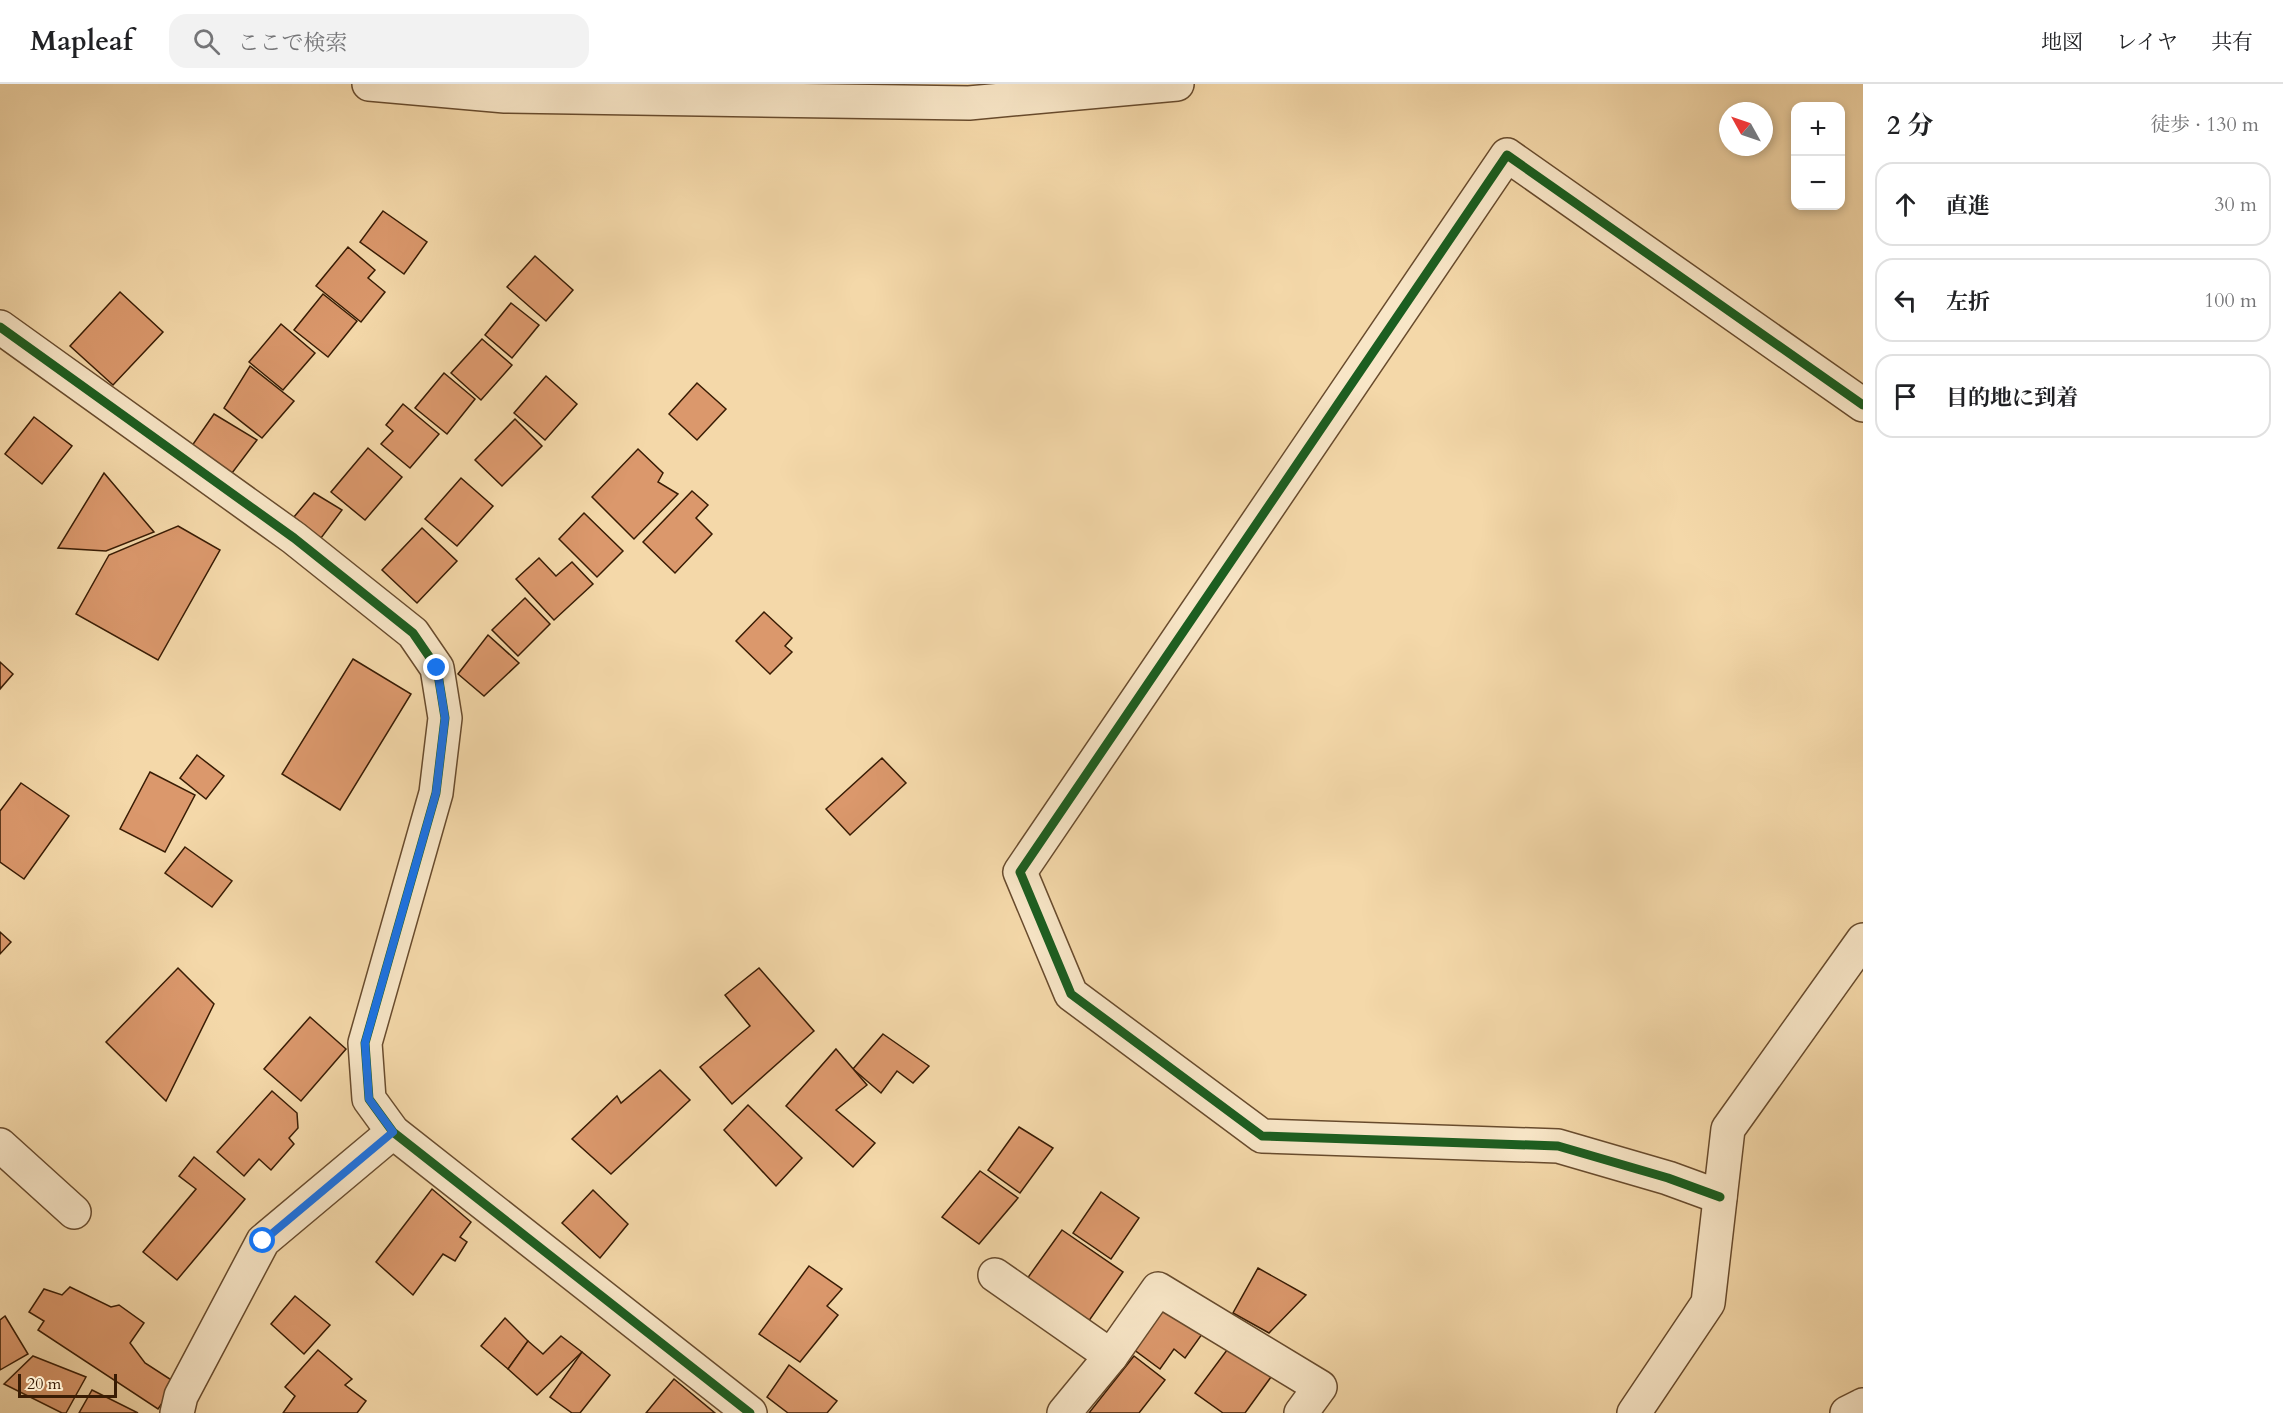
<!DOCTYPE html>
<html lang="ja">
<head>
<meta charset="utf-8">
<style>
  :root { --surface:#fff; --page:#f2f2f2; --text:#202124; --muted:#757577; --line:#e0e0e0 }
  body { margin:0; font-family:Cardo,"Noto Serif JP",serif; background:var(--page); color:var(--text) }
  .controls { position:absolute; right:18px; top:18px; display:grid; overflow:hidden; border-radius:12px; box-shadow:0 3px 9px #0003 }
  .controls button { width:54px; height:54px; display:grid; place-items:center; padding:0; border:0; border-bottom:2px solid var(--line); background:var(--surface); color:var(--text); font:30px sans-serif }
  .compass { position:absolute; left:1719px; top:18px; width:54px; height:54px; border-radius:50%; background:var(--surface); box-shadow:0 3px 9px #0003; rotate:310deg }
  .scale { position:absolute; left:18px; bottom:15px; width:99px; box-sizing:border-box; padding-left:6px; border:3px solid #391c04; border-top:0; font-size:16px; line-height:21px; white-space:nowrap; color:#391c04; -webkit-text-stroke:4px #f8e6c7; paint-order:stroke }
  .stop { position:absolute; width:18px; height:18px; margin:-14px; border:4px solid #1a73e8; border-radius:50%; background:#fff }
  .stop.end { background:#1a73e8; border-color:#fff; box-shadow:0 2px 6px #0008 }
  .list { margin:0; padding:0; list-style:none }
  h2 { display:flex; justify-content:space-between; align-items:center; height:78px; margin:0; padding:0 24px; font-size:26px }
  h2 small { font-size:20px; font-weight:400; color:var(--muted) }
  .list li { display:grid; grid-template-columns:39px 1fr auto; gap:18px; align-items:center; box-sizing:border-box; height:84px; margin:0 12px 12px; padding:0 12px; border:2px solid var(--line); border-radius:18px }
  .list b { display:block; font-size:22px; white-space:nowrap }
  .list em { font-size:20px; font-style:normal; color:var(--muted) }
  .icon { flex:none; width:33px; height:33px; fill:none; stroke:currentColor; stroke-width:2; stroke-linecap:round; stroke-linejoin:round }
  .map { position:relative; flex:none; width:1863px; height:1329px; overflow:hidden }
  header { display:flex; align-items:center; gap:36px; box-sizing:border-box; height:84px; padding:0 30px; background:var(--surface); border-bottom:2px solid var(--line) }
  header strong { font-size:28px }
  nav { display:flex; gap:33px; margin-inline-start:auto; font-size:21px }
  .search { width:420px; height:54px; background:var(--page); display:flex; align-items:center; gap:15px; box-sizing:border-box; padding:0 21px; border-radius:18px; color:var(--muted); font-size:22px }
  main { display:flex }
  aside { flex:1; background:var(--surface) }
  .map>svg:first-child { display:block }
  .building { fill:#db986c; stroke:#391c04; stroke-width:1.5 }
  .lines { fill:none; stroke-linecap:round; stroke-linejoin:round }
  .minor-casing { stroke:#684b2d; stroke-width:36 }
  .minor { stroke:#f8e6c7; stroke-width:33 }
  .cycleway-casing { stroke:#f8e6c7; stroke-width:13 }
  .cycleway { stroke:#1b5e20; stroke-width:9 }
  .route { stroke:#1a73e8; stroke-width:8 }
</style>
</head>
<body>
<header>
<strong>Mapleaf</strong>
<div class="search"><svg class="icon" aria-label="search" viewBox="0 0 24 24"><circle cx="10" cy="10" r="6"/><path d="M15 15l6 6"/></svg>ここで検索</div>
<nav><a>地図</a><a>レイヤ</a><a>共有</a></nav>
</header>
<main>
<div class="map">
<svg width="1863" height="1329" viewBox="0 0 1863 1329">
  <rect width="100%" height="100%" fill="#f4d8a9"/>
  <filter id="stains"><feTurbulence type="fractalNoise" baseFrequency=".00333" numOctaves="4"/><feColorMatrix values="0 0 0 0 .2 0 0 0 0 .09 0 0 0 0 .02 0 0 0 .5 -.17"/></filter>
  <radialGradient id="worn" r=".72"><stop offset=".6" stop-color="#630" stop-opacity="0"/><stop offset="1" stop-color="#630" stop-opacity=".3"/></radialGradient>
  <g class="building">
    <path d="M383 127 427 158 404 190 360 158Z"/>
    <path d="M348 163 375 186 368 194 385 208 361 238 316 202Z"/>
    <path d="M535 172 573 206 546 237 507 203Z"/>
    <path d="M120 208 163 248 113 301 70 262Z"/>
    <path d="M323 210 357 237 328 273 294 246Z"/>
    <path d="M511 219 539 241 512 274 485 251Z"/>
    <path d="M281 240 315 269 283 306 249 278Z"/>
    <path d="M482 255 512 281 481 316 451 289Z"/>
    <path d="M250 282 294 317 262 354 224 324Z"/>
    <path d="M444 289 475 315 447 350 415 324Z"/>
    <path d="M546 292 577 320 545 356 514 329Z"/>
    <path d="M697 299 726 325 697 356 669 330Z"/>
    <path d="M403 320 439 350 410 384 381 360 393 347 386 341Z"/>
    <path d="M214 330 257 356 229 393 189 366Z"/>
    <path d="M34 333 72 362 42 400 5 370Z"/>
    <path d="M515 335 542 362 502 402 475 376Z"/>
    <path d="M368 364 402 393 365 436 331 408Z"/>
    <path d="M638 365 663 389 658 398 678 410 634 455 592 413Z"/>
    <path d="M104 389 154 448 106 467 58 464Z"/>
    <path d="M461 394 493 422 457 462 425 435Z"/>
    <path d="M692 407 708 421 696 434 712 450 675 489 643 458Z"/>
    <path d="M314 409 342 426 321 454 294 433Z"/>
    <path d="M584 429 623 467 597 493 559 455Z"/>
    <path d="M178 442 220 466 158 576 76 530 109 471Z"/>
    <path d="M422 444 457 477 417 519 382 486Z"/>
    <path d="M539 474 556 492 572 478 593 500 554 536 516 495Z"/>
    <path d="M525 514 550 540 518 572 492 546Z"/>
    <path d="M764 528 792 554 785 562 792 568 770 590 736 557Z"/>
    <path d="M488 551 519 579 484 612 458 590Z"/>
    <path d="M353 575 411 610 340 726 282 690Z"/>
    <path d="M0 578 13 590 0 605Z"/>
    <path d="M197 671 224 692 206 715 180 694Z"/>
    <path d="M882 674 906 699 850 751 826 725Z"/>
    <path d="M150 688 195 711 165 768 120 745Z"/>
    <path d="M21 699 69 732 24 795 0 778V727Z"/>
    <path d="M185 763 232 797 212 823 165 789Z"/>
    <path d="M0 848 11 858 0 870Z"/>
    <path d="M178 884 214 920 166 1017 106 958Z"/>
    <path d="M759 884 814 947 732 1020 700 983 750 942 725 911Z"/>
    <path d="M310 933 346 965 301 1017 264 985Z"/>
    <path d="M883 950 929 982 913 999 897 987 881 1009 853 985Z"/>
    <path d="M836 965 867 1001 836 1026 875 1059 853 1083 786 1022Z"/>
    <path d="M660 986 690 1016 611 1090 572 1055 617 1012 621 1019Z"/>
    <path d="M272 1007 297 1029 298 1044 289 1054 294 1060 271 1086 259 1075 244 1092 217 1068Z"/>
    <path d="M748 1021 802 1074 776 1102 724 1046Z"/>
    <path d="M1019 1043 1053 1064 1020 1109 988 1086Z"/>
    <path d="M194 1073 245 1115 177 1196 143 1168 196 1105 179 1092Z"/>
    <path d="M980 1087 1018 1114 979 1160 942 1133Z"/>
    <path d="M432 1105 471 1138 460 1153 467 1158 455 1177 443 1170 413 1211 376 1178Z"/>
    <path d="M593 1106 628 1140 600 1174 562 1139Z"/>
    <path d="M1101 1108 1139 1134 1111 1175 1073 1149Z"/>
    <path d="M1062 1146 1123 1188 1086 1241 1024 1199Z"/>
    <path d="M809 1182 842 1205 827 1222 838 1231 800 1278 759 1250Z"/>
    <path d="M1258 1184 1306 1211 1269 1249 1233 1229Z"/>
    <path d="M70 1203 111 1223 119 1221 144 1239 130 1259 145 1279 176 1299 158 1325 38 1246 44 1237 29 1228 44 1205 62 1211Z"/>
    <path d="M295 1212 330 1241 304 1270 271 1240Z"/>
    <path d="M1162 1215 1205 1246 1185 1274 1174 1265 1160 1285 1129 1262Z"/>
    <path d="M5 1232 28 1270 0 1286V1236Z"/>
    <path d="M505 1234 528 1257 508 1285 481 1262Z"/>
    <path d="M561 1252 582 1268 537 1311 508 1285 528 1257 543 1270Z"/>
    <path d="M1230 1262 1271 1293 1245 1329H1223L1195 1309Z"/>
    <path d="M318 1266 352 1295 345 1301 366 1317 357 1329H283L295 1312 285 1303Z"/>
    <path d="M582 1268 610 1291 580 1329H572L550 1313Z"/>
    <path d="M33 1272 86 1293 66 1329H62L4 1300Z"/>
    <path d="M1134 1272 1165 1296 1139 1329H1089Z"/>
    <path d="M789 1281 837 1317 827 1329H788L767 1313Z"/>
    <path d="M674 1295 715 1329H646Z"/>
    <path d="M92 1306 138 1329H79Z"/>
  </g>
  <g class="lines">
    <defs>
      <g id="minor">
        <path d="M369 0 505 12 969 19 1177 0"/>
        <path d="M0 243 294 454 413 549 437 584 445 634 436 709 365 959 369 1015 393 1048 750 1329"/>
        <path d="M0 1061 74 1128"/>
        <path d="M1720 1113 1668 1094 1558 1062 1262 1052 1071 910 1020 788 1507 71 1863 321"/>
        <path d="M995 1191 1111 1272 1158 1205 1320 1303 1301 1329"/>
        <path d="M177 1329 181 1312 263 1157 393 1048"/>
        <path d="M1064 1329 1111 1272"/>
        <path d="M1634 1329 1708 1219 1728 1045 1863 856"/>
        <path d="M1847 1329 1863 1321"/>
      </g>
    </defs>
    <use href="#minor" class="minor-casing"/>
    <use href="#minor" class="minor"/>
    <defs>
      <g id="cycleway">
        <path d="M0 243 294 454 413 549 437 584 445 634 436 709 365 959 369 1015 393 1048 750 1329"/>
        <path d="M1720 1113 1668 1094 1558 1062 1262 1052 1071 910 1020 788 1507 71 1863 321"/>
      </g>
    </defs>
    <use href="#cycleway" class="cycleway-casing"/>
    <use href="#cycleway" class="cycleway"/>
  </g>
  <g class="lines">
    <path class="route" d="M263 1157 393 1048 369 1015 365 959 436 709 445 634 437 584"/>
  </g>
  <rect width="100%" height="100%" filter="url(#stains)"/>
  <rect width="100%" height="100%" fill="url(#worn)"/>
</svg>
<div class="controls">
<button>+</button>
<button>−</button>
</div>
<svg class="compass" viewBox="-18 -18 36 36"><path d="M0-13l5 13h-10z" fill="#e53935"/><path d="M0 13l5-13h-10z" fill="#757577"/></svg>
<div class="scale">20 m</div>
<div class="stop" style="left:263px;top:1157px"></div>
<div class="stop end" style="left:437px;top:584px"></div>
</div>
<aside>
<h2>2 分<small>徒歩 · 130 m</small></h2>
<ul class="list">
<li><svg class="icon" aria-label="ahead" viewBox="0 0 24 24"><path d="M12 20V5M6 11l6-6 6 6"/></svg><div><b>直進</b></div><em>30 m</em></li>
<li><svg class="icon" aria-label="left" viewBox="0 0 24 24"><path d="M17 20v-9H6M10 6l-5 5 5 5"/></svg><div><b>左折</b></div><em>100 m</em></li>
<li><svg class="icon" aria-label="arrive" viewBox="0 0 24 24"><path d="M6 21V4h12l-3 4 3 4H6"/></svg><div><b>目的地に到着</b></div></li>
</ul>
</aside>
</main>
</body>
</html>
